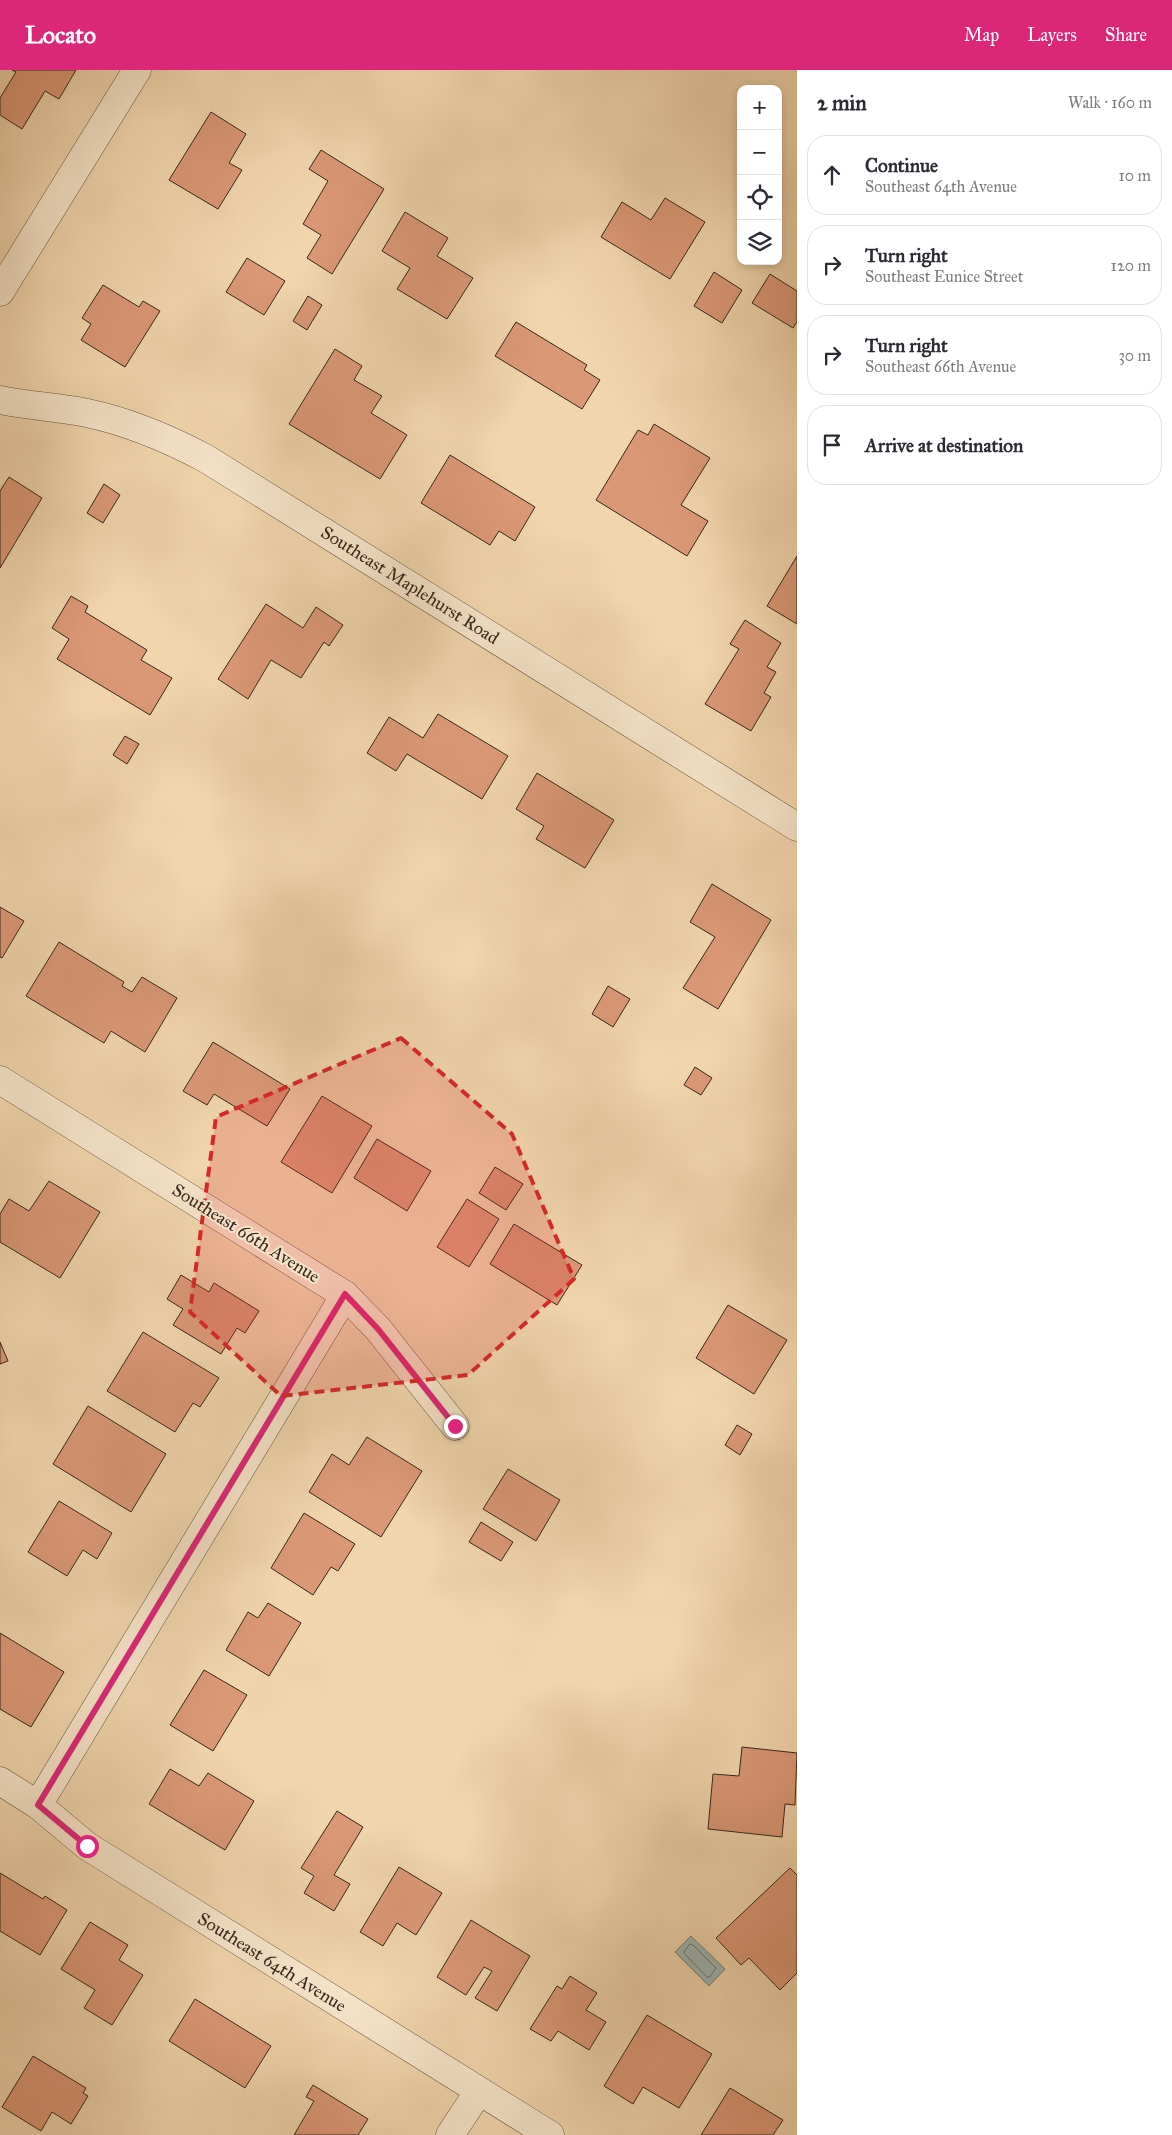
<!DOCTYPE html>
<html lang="en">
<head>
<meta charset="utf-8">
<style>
  :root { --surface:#fff; --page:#f7f7f7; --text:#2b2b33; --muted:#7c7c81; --line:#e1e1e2; --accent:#db2777 }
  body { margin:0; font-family:"IM FELL Great Primer",serif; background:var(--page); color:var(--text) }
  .controls { position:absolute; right:15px; top:15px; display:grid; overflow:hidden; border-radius:10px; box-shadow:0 2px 8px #0003 }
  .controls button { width:45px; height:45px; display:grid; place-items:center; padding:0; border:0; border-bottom:1px solid var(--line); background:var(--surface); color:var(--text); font:25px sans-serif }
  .stop { position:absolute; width:15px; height:15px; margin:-11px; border:4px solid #db2777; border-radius:50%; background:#fff }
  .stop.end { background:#db2777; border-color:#fff; box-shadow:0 1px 5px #0008 }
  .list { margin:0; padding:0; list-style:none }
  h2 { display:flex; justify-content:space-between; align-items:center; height:65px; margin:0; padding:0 20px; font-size:21px }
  h2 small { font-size:16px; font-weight:400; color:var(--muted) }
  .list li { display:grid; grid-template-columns:32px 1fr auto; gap:15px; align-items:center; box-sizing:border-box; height:80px; margin:0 10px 10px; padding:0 10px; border:1px solid var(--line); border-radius:20px }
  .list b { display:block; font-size:19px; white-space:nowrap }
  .list p { margin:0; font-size:16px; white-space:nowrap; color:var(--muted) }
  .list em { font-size:16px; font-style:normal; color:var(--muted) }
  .icon { flex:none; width:28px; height:28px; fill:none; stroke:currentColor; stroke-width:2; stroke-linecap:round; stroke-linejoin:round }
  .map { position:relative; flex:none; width:797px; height:2065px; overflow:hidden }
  header { display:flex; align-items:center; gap:30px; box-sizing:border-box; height:70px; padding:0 25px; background:var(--accent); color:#fff }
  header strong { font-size:24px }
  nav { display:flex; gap:28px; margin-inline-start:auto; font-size:18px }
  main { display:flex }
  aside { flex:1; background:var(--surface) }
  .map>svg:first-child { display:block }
  .water { fill:#9eb6b4; stroke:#757c77 }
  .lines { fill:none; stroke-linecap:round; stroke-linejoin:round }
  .shore { stroke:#6b6e68; stroke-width:1 }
  .building { fill:#db9877; stroke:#38261c }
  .minor-casing { stroke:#665240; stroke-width:29 }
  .tertiary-casing { stroke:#665240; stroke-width:29 }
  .minor { stroke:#f6e4ca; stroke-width:28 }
  .tertiary { stroke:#f6e4ca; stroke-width:28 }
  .route { stroke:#db2777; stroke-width:6 }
  .marked { fill:#d62828; fill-opacity:0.2; stroke:#d62828; stroke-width:4; stroke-dasharray:10 6; stroke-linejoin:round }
  .labels { text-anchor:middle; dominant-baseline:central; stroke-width:4; stroke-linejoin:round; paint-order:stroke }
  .street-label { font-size:18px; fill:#38261c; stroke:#f6e4ca }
</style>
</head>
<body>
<header>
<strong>Locato</strong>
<nav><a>Map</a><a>Layers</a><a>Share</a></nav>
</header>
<main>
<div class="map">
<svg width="797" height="2065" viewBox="0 0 797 2065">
  <rect width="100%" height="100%" fill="#f1d5ad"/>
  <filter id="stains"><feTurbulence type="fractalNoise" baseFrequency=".004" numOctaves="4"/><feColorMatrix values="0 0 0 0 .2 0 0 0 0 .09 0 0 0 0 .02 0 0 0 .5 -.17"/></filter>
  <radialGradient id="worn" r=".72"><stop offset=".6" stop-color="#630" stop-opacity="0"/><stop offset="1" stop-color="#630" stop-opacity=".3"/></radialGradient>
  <path class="water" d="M691 1866 725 1899 709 1916 675 1882Z"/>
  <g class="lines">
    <path class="shore" d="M690 1874 693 1875 716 1898 710 1907H707L684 1883Z"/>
  </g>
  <g class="building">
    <path d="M12 0H76L59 29 45 21 22 59 0 45V28L16 2Z"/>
    <path d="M211 42 246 64 229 93 242 100 218 139 169 110Z"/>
    <path d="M321 80 384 119 332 204 307 188 321 165 303 154 328 111 309 99Z"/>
    <path d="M665 128 705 152 670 209 601 167 622 132 651 150Z"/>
    <path d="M405 142 448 168 437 186 473 208 447 249 397 219 410 198 382 181Z"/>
    <path d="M247 188 285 211 264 245 226 222Z"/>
    <path d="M714 202 742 220 722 253 694 236Z"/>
    <path d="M770 204 797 221V252L793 258 752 233Z"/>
    <path d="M103 215 139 237 143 231 160 241 125 297 81 270 91 254 82 248Z"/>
    <path d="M308 226 322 235 307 260 293 251Z"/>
    <path d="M516 252 587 295 584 300 600 310 582 339 495 286Z"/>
    <path d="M335 279 362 296 354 310 382 326 371 343 407 365 380 409 289 354Z"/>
    <path d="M654 354 710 388 681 435 708 451 687 486 596 430 638 360 648 365Z"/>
    <path d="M450 385 535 437 515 471 499 461 490 475 421 433Z"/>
    <path d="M9 407 42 428 0 498V421Z"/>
    <path d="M104 414 120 425 103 453 87 443Z"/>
    <path d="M797 486V554L767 536Z"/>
    <path d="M71 526 88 536 85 542 147 580 141 590 172 608 150 645 57 589 69 569 52 558Z"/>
    <path d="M266 534 303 558 316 537 343 555 329 576 324 572 301 608 271 590 248 629 218 609Z"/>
    <path d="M745 550 781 573 767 597 776 602 764 623 771 627 751 661 705 634 739 579 730 574Z"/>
    <path d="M438 644 508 686 482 729 407 684 396 701 367 683 389 647 423 668Z"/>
    <path d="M125 666 139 674 127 694 113 685Z"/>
    <path d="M537 703 614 750 585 798 536 769 544 756 516 739Z"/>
    <path d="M712 814 771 850 718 939 683 918 715 867 690 852Z"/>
    <path d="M0 837 24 851 2 888 0 887Z"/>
    <path d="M59 872 124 912 122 916 132 922 142 907 177 928 145 982 111 961 104 973 26 926Z"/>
    <path d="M608 916 630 929 613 957 592 944Z"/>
    <path d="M213 972 290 1019 267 1056 214 1024 207 1035 183 1021Z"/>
    <path d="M695 997 712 1008 701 1025 684 1015Z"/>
    <path d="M322 1026 372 1056 332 1123 281 1092Z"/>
    <path d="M377 1069 431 1101 407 1141 354 1108Z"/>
    <path d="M495 1097 523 1114 506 1140 479 1123Z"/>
    <path d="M49 1111 100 1142 60 1208 0 1172V1144L9 1129 29 1141Z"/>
    <path d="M467 1129 499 1149 469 1197 437 1177Z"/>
    <path d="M514 1154 582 1195 557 1235 490 1194Z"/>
    <path d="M181 1205 209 1222 214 1213 259 1241 245 1263 237 1258 221 1284 173 1255 183 1239 167 1229Z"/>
    <path d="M728 1235 787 1270 754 1324 696 1288Z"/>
    <path d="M143 1262 219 1308 200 1337 193 1333 175 1362 107 1321Z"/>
    <path d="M0 1272 8 1291 0 1294Z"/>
    <path d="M88 1336 166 1384 131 1442 53 1394Z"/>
    <path d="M737 1355 752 1364 740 1385 725 1375Z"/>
    <path d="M367 1367 422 1401 381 1467 309 1422 332 1384 349 1395Z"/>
    <path d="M508 1399 560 1430 536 1471 483 1439Z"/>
    <path d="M59 1431 112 1463 97 1489 83 1480 67 1506 28 1482Z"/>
    <path d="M304 1443 355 1474 338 1501 331 1497 313 1525 271 1498Z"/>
    <path d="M481 1452 513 1472 501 1491 469 1472Z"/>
    <path d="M268 1533 301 1553 269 1606 226 1580 248 1542 258 1548Z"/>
    <path d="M0 1563 64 1602 31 1657 0 1639Z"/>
    <path d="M204 1600 247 1625 213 1681 170 1655Z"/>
    <path d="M742 1677 797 1683 795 1735 785 1734 782 1767 708 1759 713 1704 739 1706Z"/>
    <path d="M170 1699 199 1716 208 1703 254 1731 225 1780 149 1734Z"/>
    <path d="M337 1741 363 1757 334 1805 350 1814 334 1841 304 1823 314 1806 301 1798Z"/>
    <path d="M399 1797 442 1823 416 1865 397 1853 383 1876 360 1862Z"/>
    <path d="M790 1798 797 1805V1903L780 1920 749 1888 741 1895 716 1868Z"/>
    <path d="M0 1803 43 1829 45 1826 67 1840 40 1885 0 1861Z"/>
    <path d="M471 1850 530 1886 497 1941 475 1928 492 1901 484 1897 466 1925 437 1907Z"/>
    <path d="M90 1852 128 1875 119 1890 143 1905 112 1955 84 1938 95 1920 61 1899Z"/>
    <path d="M570 1906 597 1923 586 1940 606 1952 589 1980 558 1961 551 1971 530 1959 557 1916 562 1919Z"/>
    <path d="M195 1929 271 1976 245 2018 169 1971Z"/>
    <path d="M647 1945 712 1984 679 2038 643 2017 633 2034 604 2016Z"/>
    <path d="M33 1986 86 2018 83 2023 88 2026 71 2054 52 2042 41 2061 2 2037Z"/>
    <path d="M313 2015 368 2049 358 2065H294L314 2031 306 2027Z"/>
    <path d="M730 2018 783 2050 773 2065H701Z"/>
  </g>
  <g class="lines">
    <defs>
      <g id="minor">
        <path d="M0 330C29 336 58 337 87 343 130 352 167 368 205 388L797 757"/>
        <path d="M0 1010 345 1225 378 1259 455 1356"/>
        <path d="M0 1711 38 1735 87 1776 550 2065"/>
        <path d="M38 1735 345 1225"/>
        <path d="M450 2065 479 2021"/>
      </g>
      <path id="tertiary" d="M0 222 137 0"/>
    </defs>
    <use href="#minor" class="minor-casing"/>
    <use href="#tertiary" class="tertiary-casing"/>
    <use href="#minor" class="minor"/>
    <use href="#tertiary" class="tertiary"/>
  </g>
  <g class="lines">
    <path class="route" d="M87 1776 38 1735 345 1224 378 1259 455 1356"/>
  </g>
  <path class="marked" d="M401 968 512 1064 574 1209 468 1305 281 1326 190 1242 216 1047Z"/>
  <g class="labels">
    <g class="street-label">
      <text transform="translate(410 515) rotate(32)">Southeast Maplehurst Road</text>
      <text transform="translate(246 1163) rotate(32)">Southeast 66th Avenue</text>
      <text transform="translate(272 1892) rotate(32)">Southeast 64th Avenue</text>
    </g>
  </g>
  <rect width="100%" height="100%" filter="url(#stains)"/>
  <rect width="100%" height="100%" fill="url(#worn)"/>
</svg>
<div class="controls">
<button>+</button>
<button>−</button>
<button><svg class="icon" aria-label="locate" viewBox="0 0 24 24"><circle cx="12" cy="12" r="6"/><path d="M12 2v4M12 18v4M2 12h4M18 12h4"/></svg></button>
<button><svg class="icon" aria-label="layers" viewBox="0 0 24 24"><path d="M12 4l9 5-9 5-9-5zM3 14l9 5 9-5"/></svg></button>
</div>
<div class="stop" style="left:87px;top:1776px"></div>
<div class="stop end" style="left:455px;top:1356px"></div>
</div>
<aside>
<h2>2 min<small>Walk · 160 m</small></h2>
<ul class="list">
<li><svg class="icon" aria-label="ahead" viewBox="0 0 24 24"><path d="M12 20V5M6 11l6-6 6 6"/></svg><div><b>Continue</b><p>Southeast 64th Avenue</p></div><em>10 m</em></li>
<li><svg class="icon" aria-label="right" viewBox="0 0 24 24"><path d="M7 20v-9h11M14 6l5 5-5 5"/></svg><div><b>Turn right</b><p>Southeast Eunice Street</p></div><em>120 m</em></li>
<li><svg class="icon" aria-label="right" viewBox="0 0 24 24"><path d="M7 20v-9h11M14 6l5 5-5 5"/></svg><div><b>Turn right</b><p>Southeast 66th Avenue</p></div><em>30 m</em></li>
<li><svg class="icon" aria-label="arrive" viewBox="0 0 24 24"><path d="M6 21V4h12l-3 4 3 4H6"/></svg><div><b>Arrive at destination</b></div></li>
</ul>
</aside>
</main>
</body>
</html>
